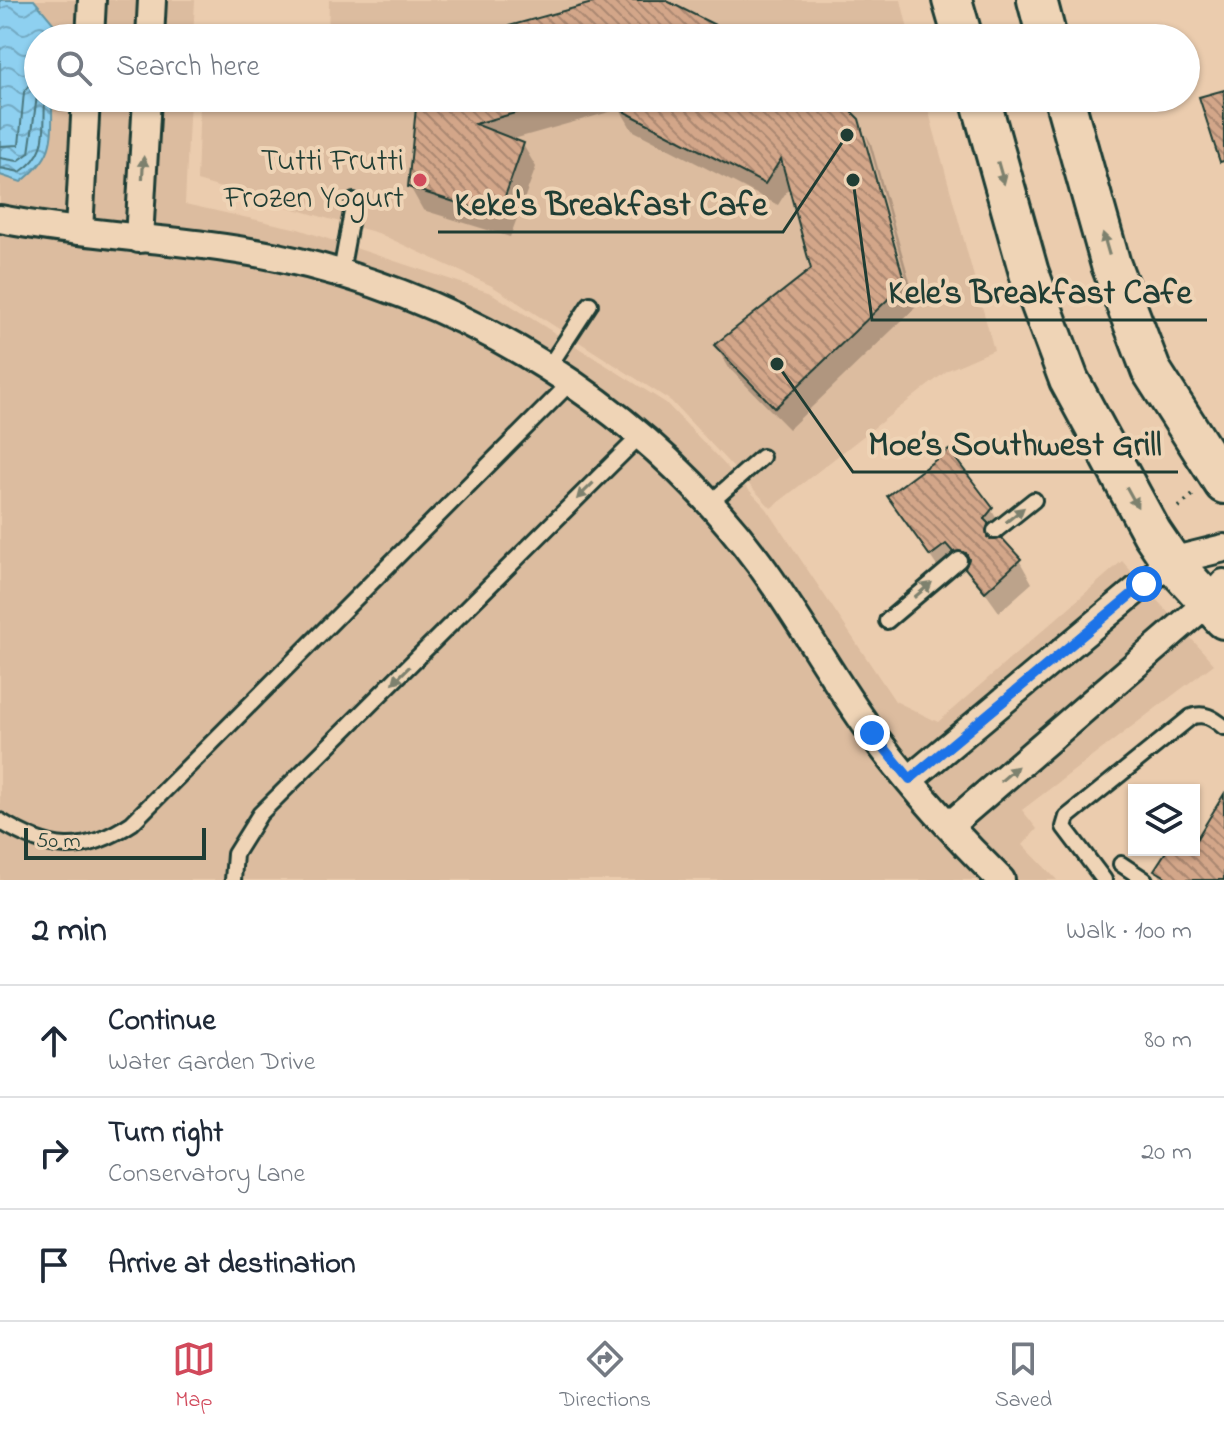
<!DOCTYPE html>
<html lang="en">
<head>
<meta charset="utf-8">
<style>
  :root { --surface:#fff; --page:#f2f2f3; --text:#1f2937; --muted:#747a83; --line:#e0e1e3; --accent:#d1495b }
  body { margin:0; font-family:"Indie Flower",sans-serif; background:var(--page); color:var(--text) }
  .controls { position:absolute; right:24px; bottom:24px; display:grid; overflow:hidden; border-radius:0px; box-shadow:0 2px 6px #0004 }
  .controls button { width:72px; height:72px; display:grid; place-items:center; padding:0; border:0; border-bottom:2px solid var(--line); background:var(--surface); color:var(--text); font:40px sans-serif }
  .scale { position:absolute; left:24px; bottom:20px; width:182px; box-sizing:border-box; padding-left:8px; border:4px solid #1f3d34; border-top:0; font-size:22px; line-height:28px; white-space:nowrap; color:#1f3d34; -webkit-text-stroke:6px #efd4b6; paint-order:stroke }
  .stop { position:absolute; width:24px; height:24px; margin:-18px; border:6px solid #1a73e8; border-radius:50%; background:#fff }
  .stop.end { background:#1a73e8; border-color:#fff; box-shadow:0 2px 8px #0008 }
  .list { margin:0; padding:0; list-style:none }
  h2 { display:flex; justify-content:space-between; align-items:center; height:104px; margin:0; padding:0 32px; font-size:34px }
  h2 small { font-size:26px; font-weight:400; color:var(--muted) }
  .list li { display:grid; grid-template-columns:52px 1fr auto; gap:24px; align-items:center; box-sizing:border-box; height:112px; padding:0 32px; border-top:2px solid var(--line) }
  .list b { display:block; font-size:30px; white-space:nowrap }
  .list p { margin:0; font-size:26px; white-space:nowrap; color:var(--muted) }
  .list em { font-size:26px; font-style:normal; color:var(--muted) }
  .icon { flex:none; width:44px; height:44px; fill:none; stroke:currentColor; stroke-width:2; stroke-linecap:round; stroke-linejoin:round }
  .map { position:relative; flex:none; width:1224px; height:880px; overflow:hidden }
  .search { position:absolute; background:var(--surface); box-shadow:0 2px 6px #0004; left:24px; right:24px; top:24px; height:88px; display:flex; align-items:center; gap:20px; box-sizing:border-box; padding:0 28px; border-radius:44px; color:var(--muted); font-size:30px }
  .sheet { height:440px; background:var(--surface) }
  nav { display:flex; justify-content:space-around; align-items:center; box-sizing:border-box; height:112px; border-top:2px solid var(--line); background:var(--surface); font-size:22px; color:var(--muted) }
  nav a { display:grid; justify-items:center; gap:4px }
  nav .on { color:var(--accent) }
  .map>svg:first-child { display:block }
  .built { fill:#dcbc9f }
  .water { fill:url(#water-waves); stroke:#6295a5; stroke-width:2 }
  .shadow { fill:#0003 }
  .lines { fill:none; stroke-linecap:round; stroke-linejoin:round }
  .shore { stroke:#4b787f; stroke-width:2 }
  .building { fill:url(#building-back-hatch); stroke:#1f3d34; stroke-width:2 }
  .service-casing { stroke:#1f3d34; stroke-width:20 }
  .minor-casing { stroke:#1f3d34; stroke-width:32 }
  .secondary-casing { stroke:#1f3d34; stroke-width:44 }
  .path { stroke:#1f3d34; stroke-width:4; stroke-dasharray:2 6; stroke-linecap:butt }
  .service { stroke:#efd4b6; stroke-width:14 }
  .minor { stroke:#efd4b6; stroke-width:26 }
  .secondary { stroke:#efd4b6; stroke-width:38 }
  .oneway { fill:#7d816e }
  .route { stroke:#1a73e8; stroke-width:10 }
  .poi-dot { fill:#d1495b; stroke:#efd4b6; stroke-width:3 }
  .labels { text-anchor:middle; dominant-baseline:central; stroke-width:8; stroke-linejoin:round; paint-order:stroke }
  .poi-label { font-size:32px; fill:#1f3d34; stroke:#efd4b6; text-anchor:end }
  .leader { fill:none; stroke:#1f3d34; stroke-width:3 }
  .callout-dot { fill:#1f3d34; stroke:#efd4b6; stroke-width:3 }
  .callout-label { font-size:34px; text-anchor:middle; font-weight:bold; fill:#1f3d34; stroke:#efd4b6; stroke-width:8; stroke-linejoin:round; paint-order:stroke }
</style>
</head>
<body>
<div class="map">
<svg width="1224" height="880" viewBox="0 0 1224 880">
  <defs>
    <pattern id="water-waves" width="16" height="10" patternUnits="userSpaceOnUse" patternTransform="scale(2)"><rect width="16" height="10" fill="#8ed0f0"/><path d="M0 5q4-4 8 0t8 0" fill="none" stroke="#73aac3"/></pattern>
    <pattern id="building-back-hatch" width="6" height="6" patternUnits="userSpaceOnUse" patternTransform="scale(2)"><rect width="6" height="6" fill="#d3a689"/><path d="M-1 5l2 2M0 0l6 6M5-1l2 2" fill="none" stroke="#ab8871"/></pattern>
  </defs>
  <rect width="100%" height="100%" fill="#ebccae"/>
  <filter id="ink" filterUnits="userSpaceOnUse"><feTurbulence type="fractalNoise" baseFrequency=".0125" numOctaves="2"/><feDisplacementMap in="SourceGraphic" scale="16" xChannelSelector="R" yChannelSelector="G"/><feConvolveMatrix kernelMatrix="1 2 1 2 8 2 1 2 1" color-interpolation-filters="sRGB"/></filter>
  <g filter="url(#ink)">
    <g class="built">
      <path d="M0 0H195L193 38H38V98H190L185 204 298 229 491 293 666 403 767 509 895 701 938 722 1122 561 1214 664 1022 810 1037 829 1023 845 1057 880H0Z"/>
      <path d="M329 0H901L910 38H328Z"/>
      <path d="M200 98H925L994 350 948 370 771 508 671 401 492 286 378 233 197 181Z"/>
    </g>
    <path class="water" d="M0 0H34L54 24V38H38V98H52C52 139 56 155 21 182L0 175Z"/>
    <g class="shadow">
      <path d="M419 98H836L864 131 859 126 906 293 910 292 866 134 871 143 917 306 789 429 729 368 716 346 814 270 790 186 778 205 632 130 620 109 510 140 523 145 536 167 510 237 423 210 410 187Z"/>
      <path d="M890 496 991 509 1004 532 996 542 1019 560 1032 583 999 612 972 574 960 565 944 577Z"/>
      <path d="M1224 816V880H1162L1157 870 1169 850H1194Z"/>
    </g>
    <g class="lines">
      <g class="shore">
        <path d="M0 146 19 145 24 92 38 73"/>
        <path d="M0 158 18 161 29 153 38 89"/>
        <path d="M0 168 20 172C50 152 43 131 45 98"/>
      </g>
    </g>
    <g class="building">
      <path d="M603 0H665L741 38H488L487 32Z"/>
      <path d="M1224 90V161L1220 162 1199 97Z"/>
      <path d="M417 98H547L548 104 475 124 524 143 498 216 408 187Z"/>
      <path d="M598 98H838L859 119 905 283 775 408 714 345 811 269 781 159 765 184Z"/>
      <path d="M949 450 993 508 984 519 988 523 987 537 992 540 1002 538 1021 559 985 592 965 568 969 559 966 553 953 552 946 544 930 556 887 496Z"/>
      <path d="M1224 794V880H1171L1154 870 1167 850H1194V843Z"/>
    </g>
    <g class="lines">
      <defs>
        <g id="service">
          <path d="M341 272 354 201"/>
          <path d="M548 368 590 304"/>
          <path d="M710 503 762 457"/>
          <path d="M995 531 1034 500"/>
          <path d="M887 621 959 560"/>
          <path d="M0 821C50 852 82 856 132 823L571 382"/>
          <path d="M1121 864 1145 880"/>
          <path d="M233 880 235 854 260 814 640 436"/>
          <path d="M1104 880 1064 827 1067 817 1191 717C1204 712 1213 718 1224 727"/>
        </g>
        <g id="minor">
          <path d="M90 38 92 0"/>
          <path d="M150 38 152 0"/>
          <path d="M0 219C91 237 185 238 277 257 467 297 643 406 759 563 799 617 831 677 871 732 909 784 955 835 1001 880"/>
          <path d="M79 231 86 98"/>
          <path d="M139 239 147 98"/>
          <path d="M910 779 1171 561 1224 548"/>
          <path d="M950 825 1207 603 1224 583"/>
        </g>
        <g id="secondary">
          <path d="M952 0 963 38"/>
          <path d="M1037 0 1047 38"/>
          <path d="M980 98 1029 273 1069 380 1152 533 1171 561 1224 619"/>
          <path d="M1064 98 1111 265 1151 370 1224 484"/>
        </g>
      </defs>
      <use href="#service" class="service-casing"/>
      <use href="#minor" class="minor-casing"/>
      <use href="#secondary" class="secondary-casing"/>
      <path class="path" d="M1179 507 1195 493"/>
      <use href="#service" class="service"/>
      <use href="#minor" class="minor"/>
      <use href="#secondary" class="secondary"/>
    </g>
    <defs><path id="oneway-solid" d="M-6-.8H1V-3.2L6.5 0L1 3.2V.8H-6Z" transform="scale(2)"/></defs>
    <g class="oneway">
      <use href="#oneway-solid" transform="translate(143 168) rotate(-87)"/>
      <use href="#oneway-solid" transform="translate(1001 173) rotate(74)"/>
      <use href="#oneway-solid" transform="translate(1106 244) rotate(-106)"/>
      <use href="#oneway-solid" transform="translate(585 491) rotate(135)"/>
      <use href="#oneway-solid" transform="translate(1132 497) rotate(61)"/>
      <use href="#oneway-solid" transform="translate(1015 515) rotate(-39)"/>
      <use href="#oneway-solid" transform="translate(923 590) rotate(-40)"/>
      <use href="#oneway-solid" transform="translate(401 675) rotate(135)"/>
      <use href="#oneway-solid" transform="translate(1009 774) rotate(-41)"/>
    </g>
  </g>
  <g class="lines" filter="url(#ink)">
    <path class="route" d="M872 733 910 779 1144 584"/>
  </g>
  <circle class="poi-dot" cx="420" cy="180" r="8"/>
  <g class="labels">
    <g class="poi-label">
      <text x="404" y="162">Tutti Frutti<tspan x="404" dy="37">Frozen Yogurt</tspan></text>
    </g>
  </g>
  <path class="leader" d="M847 135L783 232H438M853 180L872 320H1207M777 364L853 472H1178"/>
  <g class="callout-dot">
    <circle cx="847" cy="135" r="8"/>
    <circle cx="853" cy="180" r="8"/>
    <circle cx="777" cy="364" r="8"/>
  </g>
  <g class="callout-label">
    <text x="611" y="215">Keke's Breakfast Cafe</text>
    <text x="1040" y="303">Kele’s Breakfast Cafe</text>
    <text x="1015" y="455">Moe’s Southwest Grill</text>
  </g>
</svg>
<div class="controls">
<button><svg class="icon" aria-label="layers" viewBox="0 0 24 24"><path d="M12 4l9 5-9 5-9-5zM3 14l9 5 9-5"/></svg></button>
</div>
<div class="scale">50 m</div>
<div class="stop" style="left:1144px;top:584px"></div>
<div class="stop end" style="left:872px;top:733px"></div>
<div class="search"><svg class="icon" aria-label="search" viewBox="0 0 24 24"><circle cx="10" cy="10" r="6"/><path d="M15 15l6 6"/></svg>Search here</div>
</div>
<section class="sheet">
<h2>2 min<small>Walk · 100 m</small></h2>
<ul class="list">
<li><svg class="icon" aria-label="ahead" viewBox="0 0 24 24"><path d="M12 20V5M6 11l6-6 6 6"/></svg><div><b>Continue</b><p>Water Garden Drive</p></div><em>80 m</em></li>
<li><svg class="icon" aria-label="right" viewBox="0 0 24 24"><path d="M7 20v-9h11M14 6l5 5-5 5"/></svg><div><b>Turn right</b><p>Conservatory Lane</p></div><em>20 m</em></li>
<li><svg class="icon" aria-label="arrive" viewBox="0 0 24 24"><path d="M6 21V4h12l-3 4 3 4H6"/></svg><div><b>Arrive at destination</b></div></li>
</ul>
</section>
<nav>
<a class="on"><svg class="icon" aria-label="map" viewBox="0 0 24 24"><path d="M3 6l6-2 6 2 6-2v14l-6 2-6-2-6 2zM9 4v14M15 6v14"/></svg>Map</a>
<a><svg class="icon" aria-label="directions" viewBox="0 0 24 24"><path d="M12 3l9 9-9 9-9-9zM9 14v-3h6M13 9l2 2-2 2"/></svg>Directions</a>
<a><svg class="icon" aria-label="saved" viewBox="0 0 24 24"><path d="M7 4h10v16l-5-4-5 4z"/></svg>Saved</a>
</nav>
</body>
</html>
